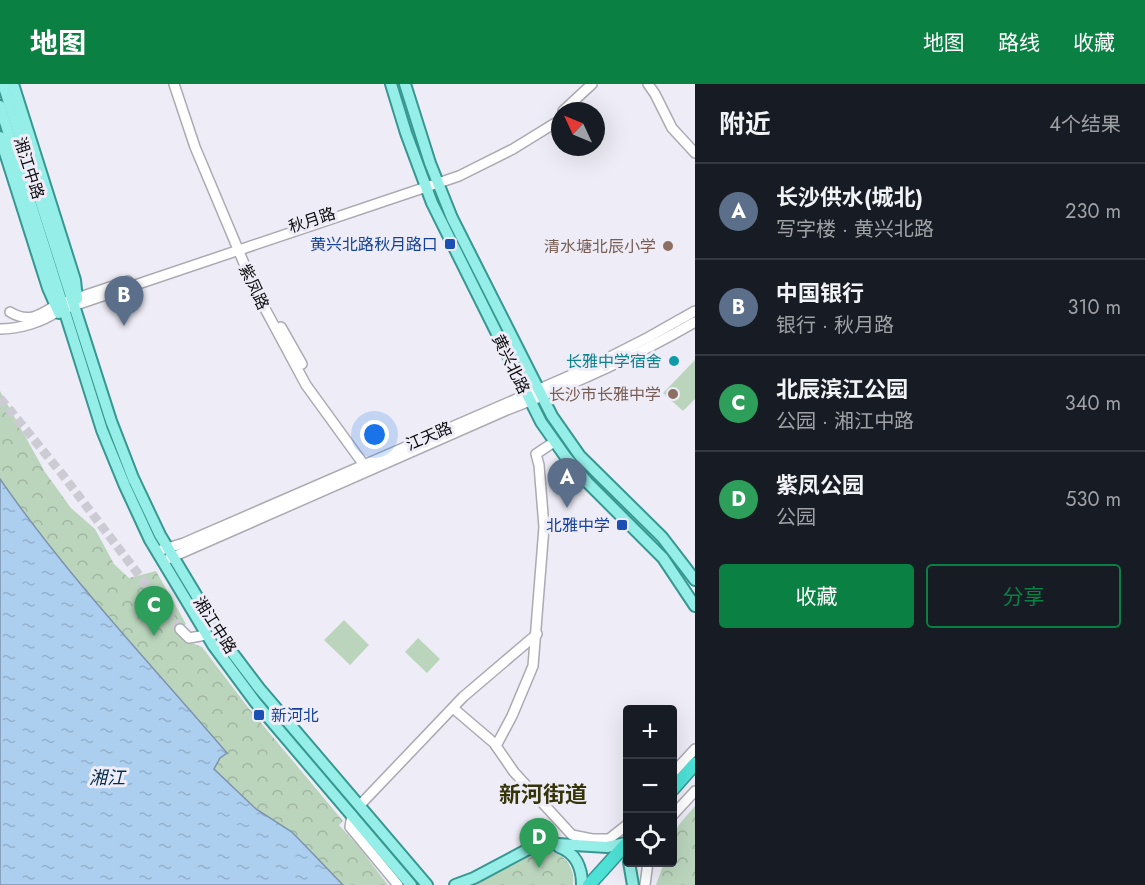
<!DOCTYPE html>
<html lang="zh">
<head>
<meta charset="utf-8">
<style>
  :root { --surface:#171b24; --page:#20242c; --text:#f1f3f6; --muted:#9ea1a6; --line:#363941; --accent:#0b8043 }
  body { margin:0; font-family:Jost,"Noto Sans SC",sans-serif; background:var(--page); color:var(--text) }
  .controls { position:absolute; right:18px; bottom:18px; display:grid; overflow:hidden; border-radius:6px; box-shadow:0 6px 24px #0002 }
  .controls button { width:54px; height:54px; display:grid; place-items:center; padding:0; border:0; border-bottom:2px solid var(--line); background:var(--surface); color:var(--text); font:30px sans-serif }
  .compass { position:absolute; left:551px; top:18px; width:54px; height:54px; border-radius:50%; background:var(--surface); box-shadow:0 6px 24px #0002; rotate:314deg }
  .you { position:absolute; left:375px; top:351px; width:21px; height:21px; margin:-15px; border:4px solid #fff; border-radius:50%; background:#1a73e8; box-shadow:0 0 0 9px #1a73e833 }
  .badge { display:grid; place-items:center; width:39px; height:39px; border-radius:50%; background:var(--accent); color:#fff; font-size:20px; font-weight:700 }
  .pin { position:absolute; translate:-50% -50px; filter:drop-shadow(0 2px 3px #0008) }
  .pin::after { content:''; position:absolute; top:32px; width:21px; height:18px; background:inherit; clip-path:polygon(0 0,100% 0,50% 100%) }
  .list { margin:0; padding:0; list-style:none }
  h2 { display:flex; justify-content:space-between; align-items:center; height:78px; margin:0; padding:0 24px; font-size:26px }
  h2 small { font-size:20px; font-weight:400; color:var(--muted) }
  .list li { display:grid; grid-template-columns:39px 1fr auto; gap:18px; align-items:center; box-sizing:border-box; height:96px; padding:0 24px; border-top:2px solid var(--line) }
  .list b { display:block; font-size:22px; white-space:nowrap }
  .list p { margin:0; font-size:20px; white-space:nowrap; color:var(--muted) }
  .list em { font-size:20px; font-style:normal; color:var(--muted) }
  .actions { display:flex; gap:12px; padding:18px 24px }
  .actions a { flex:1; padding:14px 0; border:2px solid var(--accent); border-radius:6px; text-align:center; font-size:21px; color:var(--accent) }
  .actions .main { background:var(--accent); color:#fff }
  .icon { flex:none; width:33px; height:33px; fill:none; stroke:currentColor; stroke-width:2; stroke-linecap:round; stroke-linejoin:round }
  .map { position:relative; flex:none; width:695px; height:801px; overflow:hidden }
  header { display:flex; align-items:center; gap:36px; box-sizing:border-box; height:84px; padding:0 30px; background:var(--accent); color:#fff }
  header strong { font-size:28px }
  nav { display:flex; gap:33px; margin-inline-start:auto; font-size:21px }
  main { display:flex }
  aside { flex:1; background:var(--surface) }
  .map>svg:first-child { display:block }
  .green { fill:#bbd5bd }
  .park { fill:url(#park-crowns) }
  .water { fill:url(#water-ripples); stroke:#7c94ac; stroke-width:1.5 }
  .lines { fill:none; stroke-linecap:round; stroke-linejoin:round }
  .minor-tunnel { stroke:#cccbd4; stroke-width:9; stroke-dasharray:9 4.5; stroke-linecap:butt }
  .minor-casing { stroke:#abaab3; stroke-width:12 }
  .major-casing { stroke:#379791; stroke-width:14 }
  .highway-casing { stroke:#379791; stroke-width:15 }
  .minor { stroke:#fff; stroke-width:9 }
  .major { stroke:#95eee7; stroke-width:10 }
  .highway { stroke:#4ee2d7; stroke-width:12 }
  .transit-dot { fill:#1a4fb4; stroke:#eeedf7; stroke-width:2 }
  .education-dot { fill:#8d6e63; stroke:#eeedf7; stroke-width:2 }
  .culture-dot { fill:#0f9aa8; stroke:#eeedf7; stroke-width:2 }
  .labels { text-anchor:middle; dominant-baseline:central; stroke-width:6; stroke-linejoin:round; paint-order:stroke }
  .street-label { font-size:16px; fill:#0c0c0f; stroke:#eeedf7 }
  .transit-label { font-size:16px; fill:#164399; stroke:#eeedf7; text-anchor:end }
  .education-label { font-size:16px; fill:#785e54; stroke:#eeedf7; text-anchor:end }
  .culture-label { font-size:16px; fill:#0d838f; stroke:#eeedf7; text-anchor:end }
  .water-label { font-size:18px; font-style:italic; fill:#052f4e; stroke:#eeedf7 }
  .district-label { font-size:22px; font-weight:bold; fill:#353308; stroke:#eeedf7 }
</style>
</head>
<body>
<header>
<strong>地图</strong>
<nav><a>地图</a><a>路线</a><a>收藏</a></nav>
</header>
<main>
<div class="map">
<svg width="695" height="801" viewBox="0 0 695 801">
  <defs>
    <pattern id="park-crowns" width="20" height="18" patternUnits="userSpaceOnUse" patternTransform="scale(1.5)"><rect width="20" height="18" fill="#bbd5bd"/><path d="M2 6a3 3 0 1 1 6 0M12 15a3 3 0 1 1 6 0" fill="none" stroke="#a0b6a1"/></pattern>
    <pattern id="water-ripples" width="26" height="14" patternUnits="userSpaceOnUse" patternTransform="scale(1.5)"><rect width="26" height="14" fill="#accff0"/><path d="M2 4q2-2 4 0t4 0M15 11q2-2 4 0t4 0" fill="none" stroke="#93b1cd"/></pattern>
  </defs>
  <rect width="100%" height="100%" fill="#eeedf7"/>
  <g class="green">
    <path d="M695 276V315L683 327 663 309Z"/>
    <path d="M344 536 369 561 350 581 324 556Z"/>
    <path d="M418 554 440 575 427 589 405 568Z"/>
  </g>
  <g class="park">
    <path d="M0 307 45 388 71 424 95 445 114 480 129 494 156 487 186 540 176 548 187 557 202 563 247 622 343 737 339 741 359 763 388 801H343L292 748 256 725 214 685 220 674 227 669 63 481 31 439 0 395Z"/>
    <path d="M695 722V801H656L664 779 672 778C672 746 674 746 695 722Z"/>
    <path d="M545 767C564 768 575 782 573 801H477L483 796 535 770Z"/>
  </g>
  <path class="water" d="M0 395C68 493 150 579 227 669L220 674 214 685 256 725 292 748 343 801H0Z"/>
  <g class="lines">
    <path class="minor-tunnel" d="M0 314 62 390 180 545"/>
    <defs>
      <g id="minor">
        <path d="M174 0 195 63 256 208 306 301 367 385"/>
        <path d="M648 0 655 10 672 44 695 69"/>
        <path d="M563 27 592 0"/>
        <path d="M10 228C28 239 39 232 56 221L128 197"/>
        <path d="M281 243 302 280"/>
        <path d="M0 245C20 245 42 238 58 227L459 92 513 65 560 36"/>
        <path d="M161 466 184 459 590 283 649 253 695 227"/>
        <path d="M168 475 507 326C572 301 635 273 695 238"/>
        <path d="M180 545 189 554 206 551"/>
        <path d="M453 624 494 659 514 688 572 751 592 755H609L628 740"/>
        <path d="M496 662 512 632 533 582 544 443 539 381 536 370 554 358"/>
        <path d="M672 690 695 665"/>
        <path d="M360 721 463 613 537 550"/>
        <path d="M352 731 350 743 398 801"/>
        <path d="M672 732 695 707"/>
        <path d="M645 801 648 778"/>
      </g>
      <g id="major">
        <path d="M3 0 111 337 133 394 160 451 225 559 259 604 427 801"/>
        <path d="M13 0 75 196 77 215"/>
        <path d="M391 0 406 49 432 119 541 338 565 372 588 399 663 474 695 522"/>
        <path d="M405 0 430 79 452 134 552 332 580 372 662 453 695 496"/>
        <path d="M0 22 102 346 125 402 150 456 213 561 256 619 411 801"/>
        <path d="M0 53 48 204 59 229"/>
        <path d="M559 763C576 769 582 784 582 801"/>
        <path d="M629 778 633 801"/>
        <path d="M455 801 474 794 536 761 558 760 607 763 626 759"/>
      </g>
      <g id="highway">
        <path d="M672 706 695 680"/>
        <path d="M589 801 628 758"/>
      </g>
    </defs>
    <use href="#minor" class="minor-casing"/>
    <use href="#major" class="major-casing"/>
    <use href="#highway" class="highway-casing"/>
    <use href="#minor" class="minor"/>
    <use href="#major" class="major"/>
    <use href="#highway" class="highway"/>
  </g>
  <g class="transit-dot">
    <rect x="444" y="154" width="12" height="12" rx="3"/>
    <rect x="616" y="435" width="12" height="12" rx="3"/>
    <rect x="253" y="625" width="12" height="12" rx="3"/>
  </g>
  <g class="education-dot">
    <circle cx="668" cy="162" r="6"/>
    <circle cx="673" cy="310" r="6"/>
  </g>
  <circle class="culture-dot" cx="674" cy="277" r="6"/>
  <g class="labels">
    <g class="street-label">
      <text transform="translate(29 84) rotate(72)">湘江中路</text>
      <text transform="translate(312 136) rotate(-18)">秋月路</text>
      <text transform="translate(254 203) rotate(65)">紫凤路</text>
      <text transform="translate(511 280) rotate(64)">黄兴北路</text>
      <text transform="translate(429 352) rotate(-23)">江天路</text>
      <text transform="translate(215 541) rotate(57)">湘江中路</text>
    </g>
    <g class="transit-label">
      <text x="438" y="160">黄兴北路秋月路口</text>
      <text x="610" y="441">北雅中学</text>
      <text x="271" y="631" text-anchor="start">新河北</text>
    </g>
    <g class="education-label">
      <text x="656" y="162">清水塘北辰小学</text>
      <text x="661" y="310">长沙市长雅中学</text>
    </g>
    <g class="culture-label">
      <text x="662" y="277">长雅中学宿舍</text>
    </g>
    <g class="water-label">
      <text x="107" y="694">湘江</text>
    </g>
    <g class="district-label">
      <text x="543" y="710">新河街道</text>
    </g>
  </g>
</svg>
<div class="controls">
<button>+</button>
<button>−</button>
<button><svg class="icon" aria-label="locate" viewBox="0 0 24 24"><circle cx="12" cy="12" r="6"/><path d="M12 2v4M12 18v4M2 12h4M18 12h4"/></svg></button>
</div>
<svg class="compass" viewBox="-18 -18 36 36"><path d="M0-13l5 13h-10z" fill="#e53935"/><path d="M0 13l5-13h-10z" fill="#9ea1a6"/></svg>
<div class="you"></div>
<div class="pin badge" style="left:567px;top:424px;background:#5c6f8a">A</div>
<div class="pin badge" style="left:124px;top:242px;background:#5c6f8a">B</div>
<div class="pin badge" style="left:154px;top:552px;background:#2e9e5b">C</div>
<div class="pin badge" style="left:539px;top:784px;background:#2e9e5b">D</div>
</div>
<aside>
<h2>附近<small>4个结果</small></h2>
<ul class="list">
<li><span class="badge" style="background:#5c6f8a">A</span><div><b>长沙供水(城北)</b><p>写字楼 · 黄兴北路</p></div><em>230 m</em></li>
<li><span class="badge" style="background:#5c6f8a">B</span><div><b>中国银行</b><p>银行 · 秋月路</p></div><em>310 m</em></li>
<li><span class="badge" style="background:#2e9e5b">C</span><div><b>北辰滨江公园</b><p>公园 · 湘江中路</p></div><em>340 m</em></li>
<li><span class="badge" style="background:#2e9e5b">D</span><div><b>紫凤公园</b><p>公园</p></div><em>530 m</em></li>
</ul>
<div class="actions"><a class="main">收藏</a><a>分享</a></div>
</aside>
</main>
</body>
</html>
